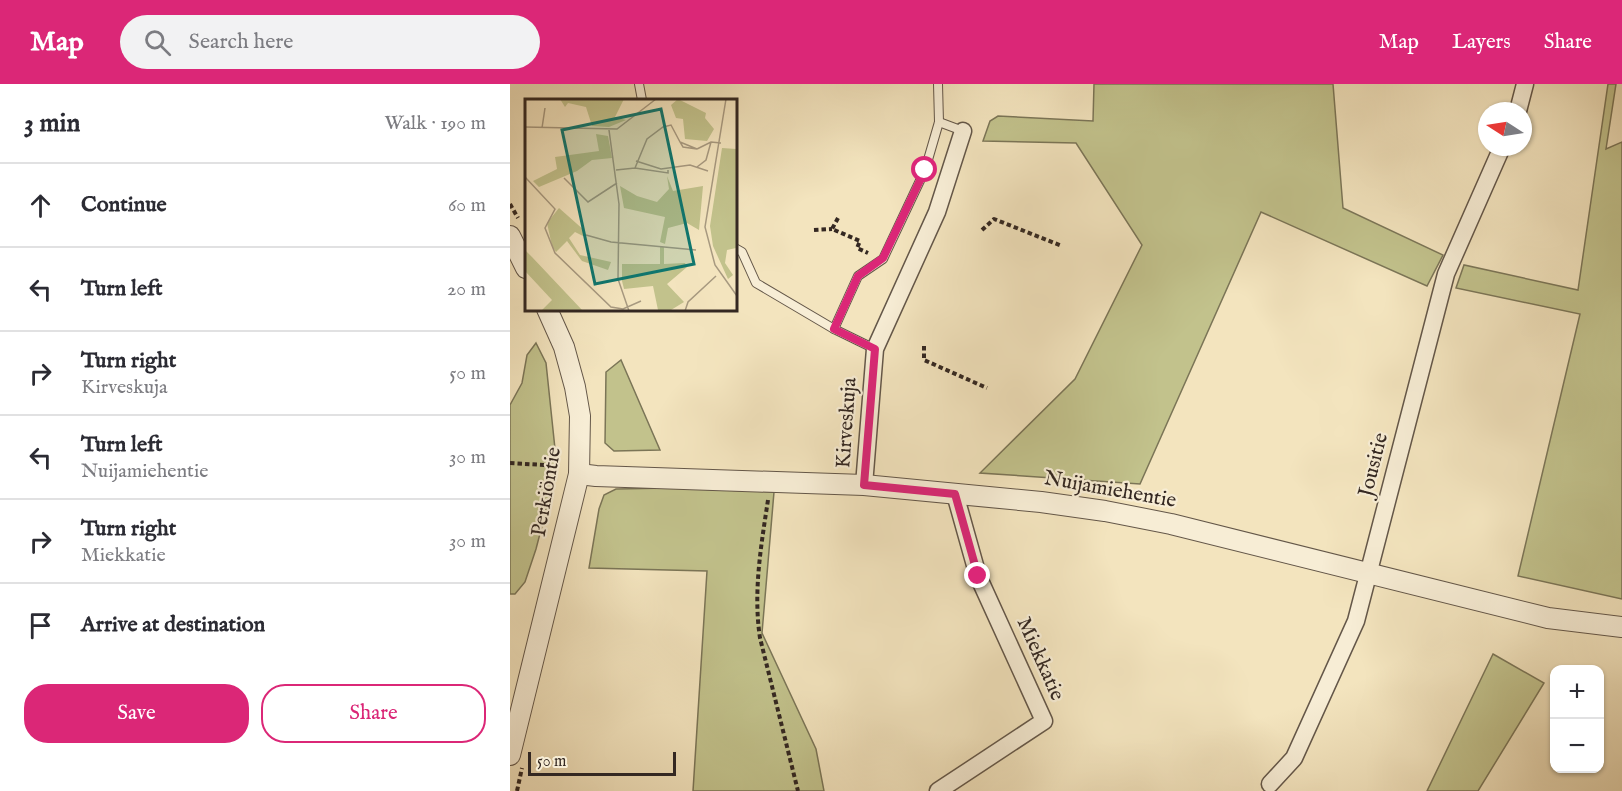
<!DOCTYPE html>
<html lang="en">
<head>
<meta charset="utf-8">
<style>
  :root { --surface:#fff; --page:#f2f2f3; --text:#2b2b33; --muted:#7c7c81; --line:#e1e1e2; --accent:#db2777 }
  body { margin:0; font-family:"IM FELL English",serif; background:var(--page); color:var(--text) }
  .controls { position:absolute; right:18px; bottom:18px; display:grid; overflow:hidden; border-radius:12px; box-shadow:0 2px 4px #0004 }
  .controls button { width:54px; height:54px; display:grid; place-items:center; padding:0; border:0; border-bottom:2px solid var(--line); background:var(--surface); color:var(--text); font:30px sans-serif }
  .compass { position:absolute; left:968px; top:18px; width:54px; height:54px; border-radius:50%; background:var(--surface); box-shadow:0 2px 4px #0004; rotate:282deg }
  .scale { position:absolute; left:18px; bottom:15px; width:148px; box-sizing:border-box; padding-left:6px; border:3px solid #342822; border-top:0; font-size:16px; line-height:21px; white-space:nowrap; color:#342822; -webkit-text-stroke:4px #f7edd5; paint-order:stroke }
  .stop { position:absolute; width:18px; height:18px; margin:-14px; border:4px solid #db2777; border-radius:50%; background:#fff }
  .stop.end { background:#db2777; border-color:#fff; box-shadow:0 2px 6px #0008 }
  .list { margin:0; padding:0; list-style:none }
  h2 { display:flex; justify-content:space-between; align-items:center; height:78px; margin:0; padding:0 24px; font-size:26px }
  h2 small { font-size:20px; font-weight:400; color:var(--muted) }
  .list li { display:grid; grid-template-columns:39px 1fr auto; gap:18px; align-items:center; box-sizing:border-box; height:84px; padding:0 24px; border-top:2px solid var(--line) }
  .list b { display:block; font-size:22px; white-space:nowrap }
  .list p { margin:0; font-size:20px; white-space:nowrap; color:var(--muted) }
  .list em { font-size:20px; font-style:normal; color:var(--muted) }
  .actions { display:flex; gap:12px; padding:18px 24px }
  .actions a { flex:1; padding:14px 0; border:2px solid var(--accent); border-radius:24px; text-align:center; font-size:21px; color:var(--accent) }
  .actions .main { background:var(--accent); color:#fff }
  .icon { flex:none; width:33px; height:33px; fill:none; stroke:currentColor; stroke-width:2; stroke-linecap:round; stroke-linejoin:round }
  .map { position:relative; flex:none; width:1112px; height:707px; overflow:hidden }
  header { display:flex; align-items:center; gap:36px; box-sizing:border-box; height:84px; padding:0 30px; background:var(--accent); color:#fff }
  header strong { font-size:28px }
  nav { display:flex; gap:33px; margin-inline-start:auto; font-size:21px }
  .search { width:420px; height:54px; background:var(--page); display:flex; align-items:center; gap:15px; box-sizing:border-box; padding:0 21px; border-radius:33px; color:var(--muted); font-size:22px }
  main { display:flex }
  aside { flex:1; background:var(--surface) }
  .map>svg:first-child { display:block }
  .green { fill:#c2c28c; stroke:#7b7557; stroke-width:1.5 }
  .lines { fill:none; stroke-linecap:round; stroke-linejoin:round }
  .service-casing { stroke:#645749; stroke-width:10 }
  .minor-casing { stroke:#645749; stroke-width:19 }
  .tertiary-casing { stroke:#645749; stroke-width:22 }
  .path { stroke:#342822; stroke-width:4; stroke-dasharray:4.5 3; stroke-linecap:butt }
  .service { stroke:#f7edd5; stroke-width:8 }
  .minor { stroke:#f7edd5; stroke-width:16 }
  .tertiary { stroke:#f7edd5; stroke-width:20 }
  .route { stroke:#db2777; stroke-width:8 }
  .labels { text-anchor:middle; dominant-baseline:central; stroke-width:4.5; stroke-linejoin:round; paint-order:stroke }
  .street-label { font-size:21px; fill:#342822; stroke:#f7edd5 }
  .inset-road { fill:none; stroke:#a79980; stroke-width:1.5 }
  .view { fill:#0f766e; fill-opacity:0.15; stroke:#0f766e; stroke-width:3 }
  .inset-edge { fill:none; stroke:#342822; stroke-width:3 }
</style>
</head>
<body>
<header>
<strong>Map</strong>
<div class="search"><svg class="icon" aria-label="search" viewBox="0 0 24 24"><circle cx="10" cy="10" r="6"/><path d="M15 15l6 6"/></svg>Search here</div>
<nav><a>Map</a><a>Layers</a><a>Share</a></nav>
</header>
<main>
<aside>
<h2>3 min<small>Walk · 190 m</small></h2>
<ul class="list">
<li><svg class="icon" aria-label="ahead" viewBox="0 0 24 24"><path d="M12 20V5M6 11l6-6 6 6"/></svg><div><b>Continue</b></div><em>60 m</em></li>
<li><svg class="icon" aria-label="left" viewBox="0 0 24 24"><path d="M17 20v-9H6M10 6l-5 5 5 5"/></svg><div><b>Turn left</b></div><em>20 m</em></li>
<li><svg class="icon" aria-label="right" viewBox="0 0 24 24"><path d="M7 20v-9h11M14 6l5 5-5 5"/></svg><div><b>Turn right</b><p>Kirveskuja</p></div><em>50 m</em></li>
<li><svg class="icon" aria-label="left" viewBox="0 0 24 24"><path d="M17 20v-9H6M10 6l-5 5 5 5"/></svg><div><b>Turn left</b><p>Nuijamiehentie</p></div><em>30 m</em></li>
<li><svg class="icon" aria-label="right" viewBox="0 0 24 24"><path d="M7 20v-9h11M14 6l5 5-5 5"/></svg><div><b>Turn right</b><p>Miekkatie</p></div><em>30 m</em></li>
<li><svg class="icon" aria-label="arrive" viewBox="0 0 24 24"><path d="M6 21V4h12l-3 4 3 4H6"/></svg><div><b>Arrive at destination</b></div></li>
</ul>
<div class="actions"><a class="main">Save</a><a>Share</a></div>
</aside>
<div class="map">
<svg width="1112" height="707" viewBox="0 0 1112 707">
  <rect width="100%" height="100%" fill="#f3e4be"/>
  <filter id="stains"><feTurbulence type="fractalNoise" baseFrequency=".00333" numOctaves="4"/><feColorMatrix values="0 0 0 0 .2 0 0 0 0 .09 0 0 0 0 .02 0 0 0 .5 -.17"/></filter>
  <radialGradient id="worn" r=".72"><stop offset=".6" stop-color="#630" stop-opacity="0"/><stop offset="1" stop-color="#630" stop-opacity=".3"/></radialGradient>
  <g class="green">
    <path d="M584 0H823L833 124 933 171 917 202 751 128 630 400 470 389 565 295 632 161 566 59 473 57 480 37 488 32 583 37Z"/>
    <path d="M1098 0H1106L1096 65 1112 58V515L1008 492 1070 230 946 204 954 181 1068 206Z"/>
    <path d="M26 259 36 279 47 384 26 465 15 498 5 510H0V321L12 299 17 271Z"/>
    <path d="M111 276 150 366 104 367 95 359 96 288Z"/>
    <path d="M162 404 264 408 252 549 306 665 314 707H183L197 487 79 484 89 425 94 411 106 405Z"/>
    <path d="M983 570 1034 599 968 707H917Z"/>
  </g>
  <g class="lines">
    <defs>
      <g id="service">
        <path d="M129 0 132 16"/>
        <path d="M429 38 453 47"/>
        <path d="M225 164 232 168 246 199 324 245 365 265"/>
        <path d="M324 245 348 192 373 175 415 86 429 38 428 0"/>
      </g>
      <g id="minor">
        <path d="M1008 27 1015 0"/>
        <path d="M354 401 365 265 427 128 453 47"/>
        <path d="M760 700 784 674 846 537 936 190 992 63"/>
        <path d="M428 707 534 637 468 492 445 410"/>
      </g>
      <g id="tertiary">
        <path d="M0 152 16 184"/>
        <path d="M69 390 86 392 354 401 531 418 595 427 661 440 1038 534 1112 543"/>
        <path d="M0 671 69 390 70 332 65 303 54 263 37 225"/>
      </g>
    </defs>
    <use href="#service" class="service-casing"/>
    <use href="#minor" class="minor-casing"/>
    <use href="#tertiary" class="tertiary-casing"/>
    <g class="path">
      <path d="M0 120 8 134"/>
      <path d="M328 134 322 145 350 157 347 164 358 169"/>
      <path d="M304 146 322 145"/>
      <path d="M472 146 484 135 552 162"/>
      <path d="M414 262V276L477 304"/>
      <path d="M0 379 34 381 50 378"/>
      <path d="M258 416C251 462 243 508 250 554L288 707"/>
      <path d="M7 707 12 684"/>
    </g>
    <use href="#service" class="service"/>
    <use href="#minor" class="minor"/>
    <use href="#tertiary" class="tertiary"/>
  </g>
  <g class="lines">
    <path class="route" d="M415 86 373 174 348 192 324 245 365 265 354 401 445 410 468 492"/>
  </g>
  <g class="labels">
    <g class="street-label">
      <text transform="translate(337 339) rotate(-86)">Kirveskuja</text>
      <text transform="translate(864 381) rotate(-76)">Jousitie</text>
      <text transform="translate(600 406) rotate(10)">Nuijamiehentie</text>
      <text transform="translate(37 408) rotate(-80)">Perkiöntie</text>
      <text transform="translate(530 575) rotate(66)">Miekkatie</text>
    </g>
  </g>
  <g transform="translate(15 15)">
    <rect width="212" height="212" fill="#f3e4be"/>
    <path d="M35 0H99L90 18 101 21 84 28 67 27 61 8 43 4 40 8ZM153 0 181 14 180 19 189 30 182 42 160 40 158 20 151 19 146 6ZM71 35 83 37 87 59 67 61 52 72 14 88 8 82 32 70 30 58 74 52ZM197 49 211 50V149L202 151 200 164 208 176 203 180 188 147 185 127ZM142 77 148 92 178 87 174 131 162 124 143 129 140 145 135 143 140 118 99 109 95 87 112 97 132 103 144 90ZM34 109 60 132 58 137 50 133 44 139 55 156 86 163 83 171 57 162 42 142 31 153 27 147 22 124ZM135 147 139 148V165L181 163 160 164 162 168 142 185 159 203 146 211H133L128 187 99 190 97 182V165H135ZM0 151 7 158 57 211H17L27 201 0 172Z" fill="#c2c28c"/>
    <path class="inset-road" d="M201 0 180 128 190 166 212 197M0 28 92 30 131 0M17 29 20 9M84 31 94 105 93 180 104 212M172 50 186 43 196 44M111 62 136 70 165 66 183 72M172 68 181 61 186 43M110 69 122 40 138 28 146 26 155 43 158 48 172 50 155 43M91 71 110 69 143 74V71M0 78 30 110 20 129 30 154 86 208 98 210 116 202M39 79 63 103 92 84M61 136 86 143 171 151M160 212 163 203 191 177"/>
    <path class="view" d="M136 10 169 165 70 185 37 31Z"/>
    <rect width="212" height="212" class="inset-edge"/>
  </g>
  <rect width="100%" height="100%" filter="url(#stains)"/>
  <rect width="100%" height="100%" fill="url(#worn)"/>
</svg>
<div class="controls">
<button>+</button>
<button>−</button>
</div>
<svg class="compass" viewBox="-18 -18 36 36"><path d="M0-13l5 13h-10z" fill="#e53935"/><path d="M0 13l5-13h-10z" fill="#7c7c81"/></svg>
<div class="scale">50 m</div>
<div class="stop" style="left:415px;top:86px"></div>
<div class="stop end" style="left:468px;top:492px"></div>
</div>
</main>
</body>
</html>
